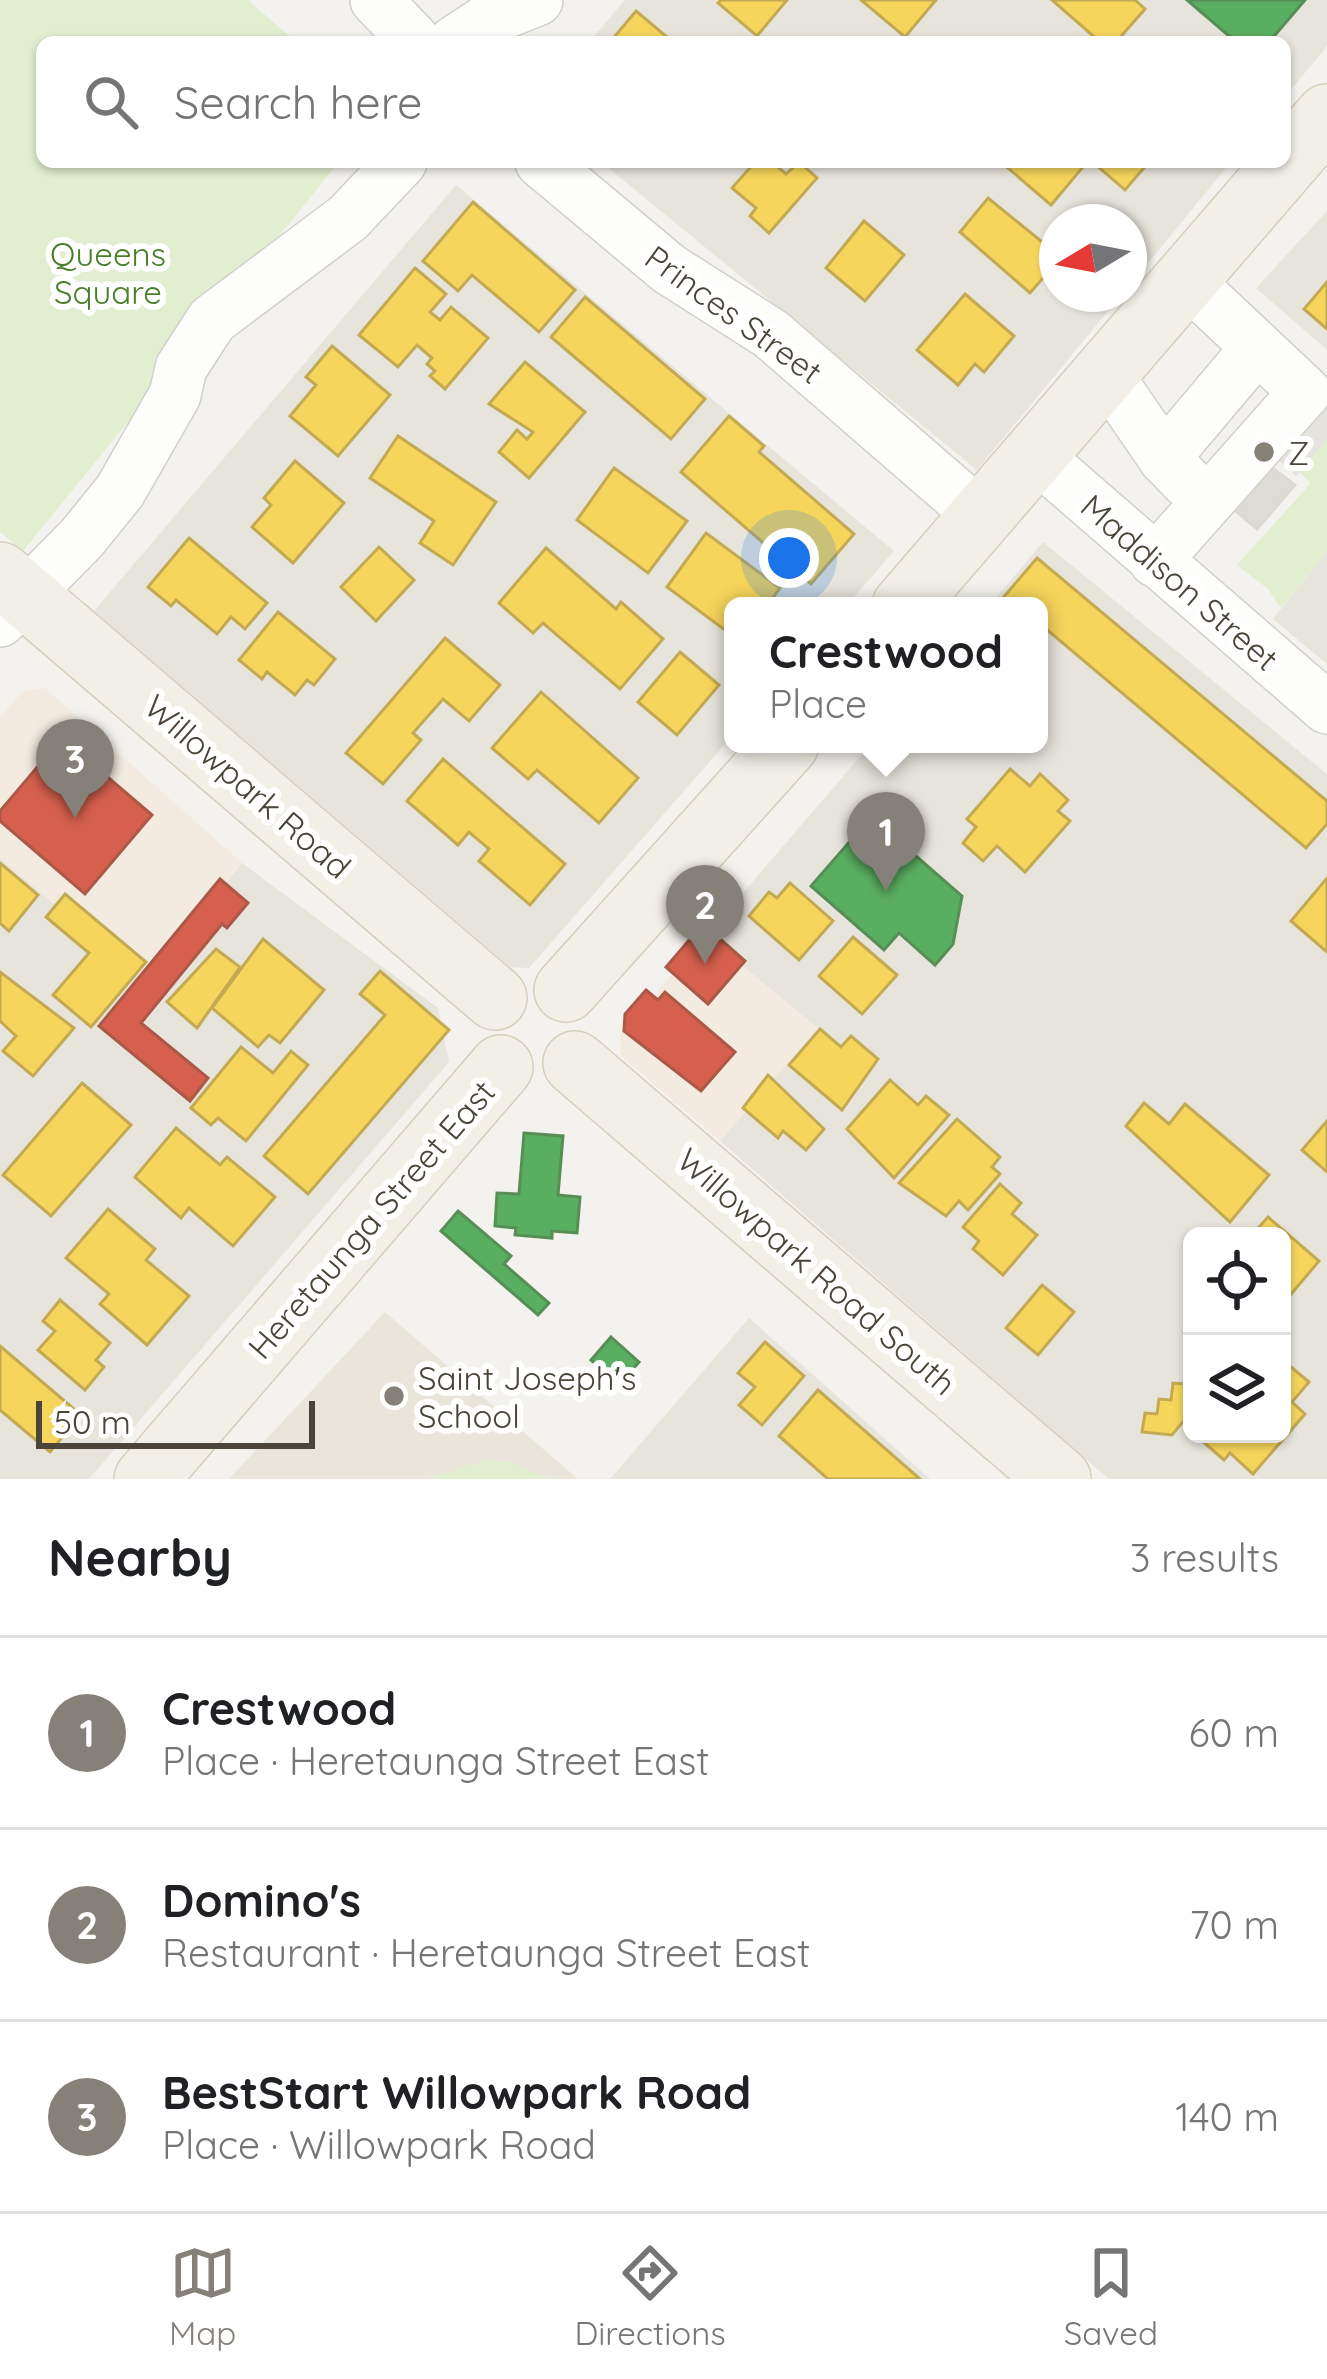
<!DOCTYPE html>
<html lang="en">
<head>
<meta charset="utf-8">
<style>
  :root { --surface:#fff; --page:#f6f6f6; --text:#202124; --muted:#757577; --line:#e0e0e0; --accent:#868178 }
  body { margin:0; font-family:Quicksand,sans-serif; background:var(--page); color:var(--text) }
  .controls { position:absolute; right:36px; bottom:36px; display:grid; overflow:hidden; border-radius:18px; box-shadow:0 3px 9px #0004 }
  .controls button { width:108px; height:108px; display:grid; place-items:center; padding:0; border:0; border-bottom:3px solid var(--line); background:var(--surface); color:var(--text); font:60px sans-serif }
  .compass { position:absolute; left:1039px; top:204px; width:108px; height:108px; border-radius:50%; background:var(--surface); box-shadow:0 3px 9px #0004; rotate:260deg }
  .scale { position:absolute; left:36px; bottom:30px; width:279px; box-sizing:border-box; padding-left:12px; border:6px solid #4b4439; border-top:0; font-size:33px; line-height:42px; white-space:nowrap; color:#4b4439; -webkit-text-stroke:9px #fff; paint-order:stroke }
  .you { position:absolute; left:789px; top:558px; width:42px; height:42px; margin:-30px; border:9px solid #fff; border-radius:50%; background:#1a73e8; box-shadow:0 0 0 18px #1a73e833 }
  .badge { display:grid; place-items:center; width:78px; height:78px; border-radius:50%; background:var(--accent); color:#fff; font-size:39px; font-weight:700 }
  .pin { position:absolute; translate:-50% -99px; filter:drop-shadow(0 3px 6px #0008) }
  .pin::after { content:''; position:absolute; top:63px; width:42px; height:36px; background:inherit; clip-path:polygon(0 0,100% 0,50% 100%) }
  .popup { position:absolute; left:724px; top:597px; width:324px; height:156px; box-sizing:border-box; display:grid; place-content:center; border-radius:18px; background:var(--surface); filter:drop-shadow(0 3px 9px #0005); font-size:39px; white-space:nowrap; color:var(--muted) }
  .popup b { font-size:45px; color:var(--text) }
  .popup::after { content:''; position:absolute; left:50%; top:100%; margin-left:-24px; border:24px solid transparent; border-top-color:var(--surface) }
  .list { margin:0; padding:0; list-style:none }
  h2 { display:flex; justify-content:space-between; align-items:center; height:156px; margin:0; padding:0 48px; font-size:51px }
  h2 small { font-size:39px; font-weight:400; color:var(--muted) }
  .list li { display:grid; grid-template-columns:78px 1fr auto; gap:36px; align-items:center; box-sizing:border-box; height:192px; padding:0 48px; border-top:3px solid var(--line) }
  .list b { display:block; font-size:45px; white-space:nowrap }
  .list p { margin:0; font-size:39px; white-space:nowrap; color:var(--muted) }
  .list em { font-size:39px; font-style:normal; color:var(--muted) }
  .icon { flex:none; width:66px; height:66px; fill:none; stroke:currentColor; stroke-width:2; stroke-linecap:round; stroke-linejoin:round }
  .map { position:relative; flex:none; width:1327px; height:1479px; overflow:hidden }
  .search { position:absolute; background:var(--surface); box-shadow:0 3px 9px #0004; left:36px; right:36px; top:36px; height:132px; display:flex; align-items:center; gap:30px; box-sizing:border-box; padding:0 42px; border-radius:18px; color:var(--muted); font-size:45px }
  .sheet { height:732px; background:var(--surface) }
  nav { display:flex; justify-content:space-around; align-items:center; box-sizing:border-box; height:168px; border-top:3px solid var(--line); background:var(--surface); font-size:33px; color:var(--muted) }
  nav a { display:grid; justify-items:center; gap:6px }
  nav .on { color:var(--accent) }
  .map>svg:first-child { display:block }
  .residential { fill:#e7e4dc; fill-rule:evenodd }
  .commercial { fill:#f3ebdf }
  .education { fill:#eae5da }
  .green { fill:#e1eecf }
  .parking { fill:#e6e3df }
  .homes { fill:#f6d55c; stroke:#c3aa52; stroke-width:3 }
  .shops { fill:#d6604d; stroke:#ac5847; stroke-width:3 }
  .public { fill:#5aae61; stroke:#568e55; stroke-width:3 }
  .building { fill:#dedbd6; stroke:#dcd9d4; stroke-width:3 }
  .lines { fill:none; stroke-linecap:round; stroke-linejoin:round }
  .minor-casing { stroke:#d2d0cb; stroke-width:54 }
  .major-casing { stroke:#d6cebb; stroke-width:66 }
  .minor { stroke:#fdfdfc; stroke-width:51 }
  .major { stroke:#f2efe6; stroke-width:63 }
  .poi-dot { fill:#868178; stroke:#fff; stroke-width:4.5 }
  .labels { text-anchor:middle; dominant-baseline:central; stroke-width:12; stroke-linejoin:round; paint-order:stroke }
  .park-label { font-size:33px; fill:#4a7f2a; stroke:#fff }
  .street-label { font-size:33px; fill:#4b4439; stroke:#fff }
  .poi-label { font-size:33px; fill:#4b4439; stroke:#fff; text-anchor:start }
</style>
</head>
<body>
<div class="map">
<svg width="1327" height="1479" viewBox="0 0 1327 1479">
  <rect width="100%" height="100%" fill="#f4f2ee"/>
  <g class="residential">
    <path d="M625 0H1327V46L1285 97V42H589Z"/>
    <path d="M601 162H1231L1129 286V222H1057V294H1122L977 470Z"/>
    <path d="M456 185 894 551 846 606H733V735L529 968 510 967 94 611Z"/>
    <path d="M1327 211V350L1256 288Z"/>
    <path d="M1043 542 1327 774V1479H1109L720 1141 817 1028 706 936 871 744H1039V606H989ZM1192 1236H1282V1434H1192Z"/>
    <path d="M1327 551V664L1273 619Z"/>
    <path d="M0 858 147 982 242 863 438 1008 449 1062 89 1479H0Z"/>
    <path d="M749 1318 930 1479H610Z"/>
  </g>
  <g class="commercial">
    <path d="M45 688 242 863 147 983 0 858V718L23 691Z"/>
    <path d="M706 936 818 1028 720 1141 621 1056 620 1033Z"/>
  </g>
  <path class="education" d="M385 1312 578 1479H229Z"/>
  <g class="green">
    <path d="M0 0H248L296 42H42V162H339L23 551 0 532Z"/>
    <path d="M1327 439V551L1281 608 1268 589 1237 565 1311 483 1299 472Z"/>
    <path d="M484 1460 510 1462 550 1479H428Z"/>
  </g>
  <path class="parking" d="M1327 398V439L1296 476 1276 458Z"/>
  <g class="homes">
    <path d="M721 0H787L757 36 718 3Z"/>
    <path d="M861 0H936L905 37Z"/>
    <path d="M1052 0H1135L1145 9 1116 42H1100Z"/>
    <path d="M636 11 673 42H610Z"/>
    <path d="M755 162H772L786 174 799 162 817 178 769 233 750 216 756 208 732 188Z"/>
    <path d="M1001 162H1077L1083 167 1051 205Z"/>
    <path d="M1099 162H1149L1125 190 1096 165Z"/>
    <path d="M988 198 1057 254V262L1030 293 960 232Z"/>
    <path d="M473 202 575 290 539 332 472 275 458 291 423 261Z"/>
    <path d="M864 221 904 255 865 301 826 268Z"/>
    <path d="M415 268 446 294 430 312 440 320 451 307 488 338 445 389 430 376 435 371 427 364 432 358 417 345 398 367 359 335Z"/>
    <path d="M1327 282V329L1304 309Z"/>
    <path d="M965 294 1014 336 984 372 975 364 958 385 917 350Z"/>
    <path d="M585 297 705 399 671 439 551 337Z"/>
    <path d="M332 346 390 395 338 456 290 416 316 385 306 377Z"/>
    <path d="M525 362 585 412 529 478 499 452 517 430 527 439 533 432 489 404Z"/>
    <path d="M729 416 764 446 759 452 854 534 811 584 681 472Z"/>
    <path d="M398 436 496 502 453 565 420 543 434 521 370 478Z"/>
    <path d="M295 461 344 503 293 563 252 527 271 505 264 498Z"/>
    <path d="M614 468 687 521 648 573 577 520Z"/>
    <path d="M706 533 780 588 767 606H733V636L667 587Z"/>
    <path d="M189 538 267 603 245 629 231 617 217 634 176 600 171 606 148 587Z"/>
    <path d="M379 547 414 580 376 621 341 587Z"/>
    <path d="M546 548 616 609 621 602 663 639 620 689 543 623 533 633 499 603Z"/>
    <path d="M1037 558 1327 801V824L1306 848 1039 623V606H996Z"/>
    <path d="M278 612 335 659 314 685 307 680 295 695 267 672 262 679 239 660Z"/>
    <path d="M445 638 500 685 469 721 443 699 413 733 421 740 383 784 346 753Z"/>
    <path d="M680 652 719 685 677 735 638 702Z"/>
    <path d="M541 692 638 778 599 823 537 770 528 779 492 748Z"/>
    <path d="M443 759 565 864 530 905 479 861 489 849 469 832 458 845 407 801Z"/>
    <path d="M1010 769 1030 786 1040 774 1068 800 1058 811 1070 821 1025 872 997 846 983 861 963 843 976 827 967 819Z"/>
    <path d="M0 863 38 895 9 931 0 923Z"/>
    <path d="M1327 878V952L1291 921Z"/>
    <path d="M790 883 833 921 799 960 749 916 769 892 777 898Z"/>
    <path d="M65 894 146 962 91 1027 53 995 89 953 46 917Z"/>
    <path d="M853 937 897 975 862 1014 819 976Z"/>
    <path d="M263 939 324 990 280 1043 269 1035 258 1047 212 1008Z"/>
    <path d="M216 949 240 967 197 1028 167 1002Z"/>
    <path d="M380 971 449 1030 308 1194 264 1156 385 1015 360 994Z"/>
    <path d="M0 972 74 1028 33 1076 3 1051 16 1036 0 1021Z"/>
    <path d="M820 1029 841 1047 851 1036 878 1059 842 1110 789 1065Z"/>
    <path d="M241 1047 273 1073 291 1051 308 1065 246 1141 218 1118 211 1125 191 1108Z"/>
    <path d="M768 1075 824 1129 806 1150 783 1131 778 1138 743 1108Z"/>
    <path d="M890 1080 918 1105 926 1096 949 1115 894 1178 847 1129Z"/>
    <path d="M82 1083 131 1125 51 1216 3 1175Z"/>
    <path d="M1144 1103 1169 1124 1185 1104 1269 1175 1230 1222 1126 1126Z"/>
    <path d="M957 1119 1000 1157 992 1167 1000 1174 968 1210 959 1201 946 1216 899 1183Z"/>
    <path d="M1327 1121V1172L1302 1150Z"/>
    <path d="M176 1128 220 1165 227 1157 275 1197 233 1246 189 1208 181 1218 135 1177Z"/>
    <path d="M1000 1184 1021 1203 1012 1214 1037 1235 1003 1275 973 1249 979 1241 963 1227Z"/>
    <path d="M108 1209 155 1249 146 1260 189 1296 147 1345 100 1304 109 1294 66 1258Z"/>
    <path d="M1268 1217 1319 1261 1282 1305V1236H1251Z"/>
    <path d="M1042 1285 1074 1312 1038 1355 1006 1328Z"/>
    <path d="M60 1300 110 1343 96 1360 104 1367 85 1390 38 1350 55 1331 43 1321Z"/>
    <path d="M765 1342 804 1376 762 1425 739 1405 755 1387 738 1373Z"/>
    <path d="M0 1346 81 1415 50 1452 0 1410Z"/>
    <path d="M1285 1362 1309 1382 1292 1402 1305 1414 1253 1474 1230 1453 1224 1460 1200 1439 1204 1434H1282Z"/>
    <path d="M1187 1367H1192V1411L1172 1435 1142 1432 1145 1413 1157 1414 1159 1399 1171 1400 1173 1383 1185 1384Z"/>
    <path d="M818 1390 920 1479H828L779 1436Z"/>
  </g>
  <g class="shops">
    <path d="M62 738 152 815 85 894 0 821V811Z"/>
    <path d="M220 879 248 903 227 928 222 924 141 1023 208 1078 190 1101 99 1026Z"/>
    <path d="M703 924 745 961 708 1004 666 967Z"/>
    <path d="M646 990 658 1000 665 992 735 1052 701 1091 624 1031 625 1014Z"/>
  </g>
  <g class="public">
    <path d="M1187 0H1305L1269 42H1236Z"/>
    <path d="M871 817 962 896 953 944 935 965 899 933 884 950 811 886Z"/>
    <path d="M524 1133 563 1136 558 1195 580 1197 577 1233 552 1231V1238L515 1235 516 1228 495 1226 497 1193 519 1194Z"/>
    <path d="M458 1211 511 1256 504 1264 549 1303 538 1315 441 1231Z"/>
    <path d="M611 1337 639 1362 619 1384 591 1360Z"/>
  </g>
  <path class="building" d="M1268 465 1295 485 1257 529 1230 506Z"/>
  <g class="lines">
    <defs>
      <g id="minor">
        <path d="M376 0 416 42"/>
        <path d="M454 42 489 19 537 0"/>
        <path d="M541 162 669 269 771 334 981 516"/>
        <path d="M1105 372 1164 458"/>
        <path d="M1034 454 1327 708"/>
        <path d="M1187 482 1164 458 1256 349"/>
        <path d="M1155 561 1305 392 1186 280"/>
        <path d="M0 621 82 538 120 491 175 395 181 368 212 320 348 218 401 162"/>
      </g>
      <g id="major">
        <path d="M0 574 495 998"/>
        <path d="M904 606 1327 116"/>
        <path d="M566 990 787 744"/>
        <path d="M575 1063 1059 1479"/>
        <path d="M146 1479 501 1067"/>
      </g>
    </defs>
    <use href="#minor" class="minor-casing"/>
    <use href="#major" class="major-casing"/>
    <use href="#minor" class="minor"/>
    <use href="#major" class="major"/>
  </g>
  <g class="poi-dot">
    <circle cx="1264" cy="452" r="12"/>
    <circle cx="394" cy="1396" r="12"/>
  </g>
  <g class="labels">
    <g class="park-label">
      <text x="108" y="253">Queens<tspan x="108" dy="38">Square</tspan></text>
    </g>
    <g class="street-label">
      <text transform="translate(734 314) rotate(36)">Princes Street</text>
      <text transform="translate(1180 582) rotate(41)">Maddison Street</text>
      <text transform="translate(248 786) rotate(41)">Willowpark Road</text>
      <text transform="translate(371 1219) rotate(-49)">Heretaunga Street East</text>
      <text transform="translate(817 1271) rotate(41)">Willowpark Road South</text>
    </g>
    <g class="poi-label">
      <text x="1288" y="452">Z</text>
      <text x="418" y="1377">Saint Joseph's<tspan x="418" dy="38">School</tspan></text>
    </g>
  </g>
</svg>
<div class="controls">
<button><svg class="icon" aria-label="locate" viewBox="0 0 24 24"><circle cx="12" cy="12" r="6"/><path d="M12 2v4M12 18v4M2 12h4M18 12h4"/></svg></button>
<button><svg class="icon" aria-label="layers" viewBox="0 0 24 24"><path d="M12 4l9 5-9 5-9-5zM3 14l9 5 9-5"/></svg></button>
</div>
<svg class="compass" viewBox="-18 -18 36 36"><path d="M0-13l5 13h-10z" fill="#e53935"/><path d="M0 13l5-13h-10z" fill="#757577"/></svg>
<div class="scale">50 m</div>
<div class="you"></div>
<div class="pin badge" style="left:886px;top:891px">1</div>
<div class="popup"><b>Crestwood</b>Place</div>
<div class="pin badge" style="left:705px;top:964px">2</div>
<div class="pin badge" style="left:75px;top:818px">3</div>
<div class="search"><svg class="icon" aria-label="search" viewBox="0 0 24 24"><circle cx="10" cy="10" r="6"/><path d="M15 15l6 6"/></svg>Search here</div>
</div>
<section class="sheet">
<h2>Nearby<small>3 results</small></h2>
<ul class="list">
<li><span class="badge">1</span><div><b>Crestwood</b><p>Place · Heretaunga Street East</p></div><em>60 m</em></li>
<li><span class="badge">2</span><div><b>Domino's</b><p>Restaurant · Heretaunga Street East</p></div><em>70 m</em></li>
<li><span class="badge">3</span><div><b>BestStart Willowpark Road</b><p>Place · Willowpark Road</p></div><em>140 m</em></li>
</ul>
</section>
<nav>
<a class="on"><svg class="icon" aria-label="map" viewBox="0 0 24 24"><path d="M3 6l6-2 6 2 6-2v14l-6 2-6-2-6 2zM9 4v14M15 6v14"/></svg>Map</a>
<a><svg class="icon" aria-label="directions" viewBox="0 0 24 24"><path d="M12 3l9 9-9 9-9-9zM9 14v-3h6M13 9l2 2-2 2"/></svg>Directions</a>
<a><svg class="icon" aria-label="saved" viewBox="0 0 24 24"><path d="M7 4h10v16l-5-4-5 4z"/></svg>Saved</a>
</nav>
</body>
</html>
